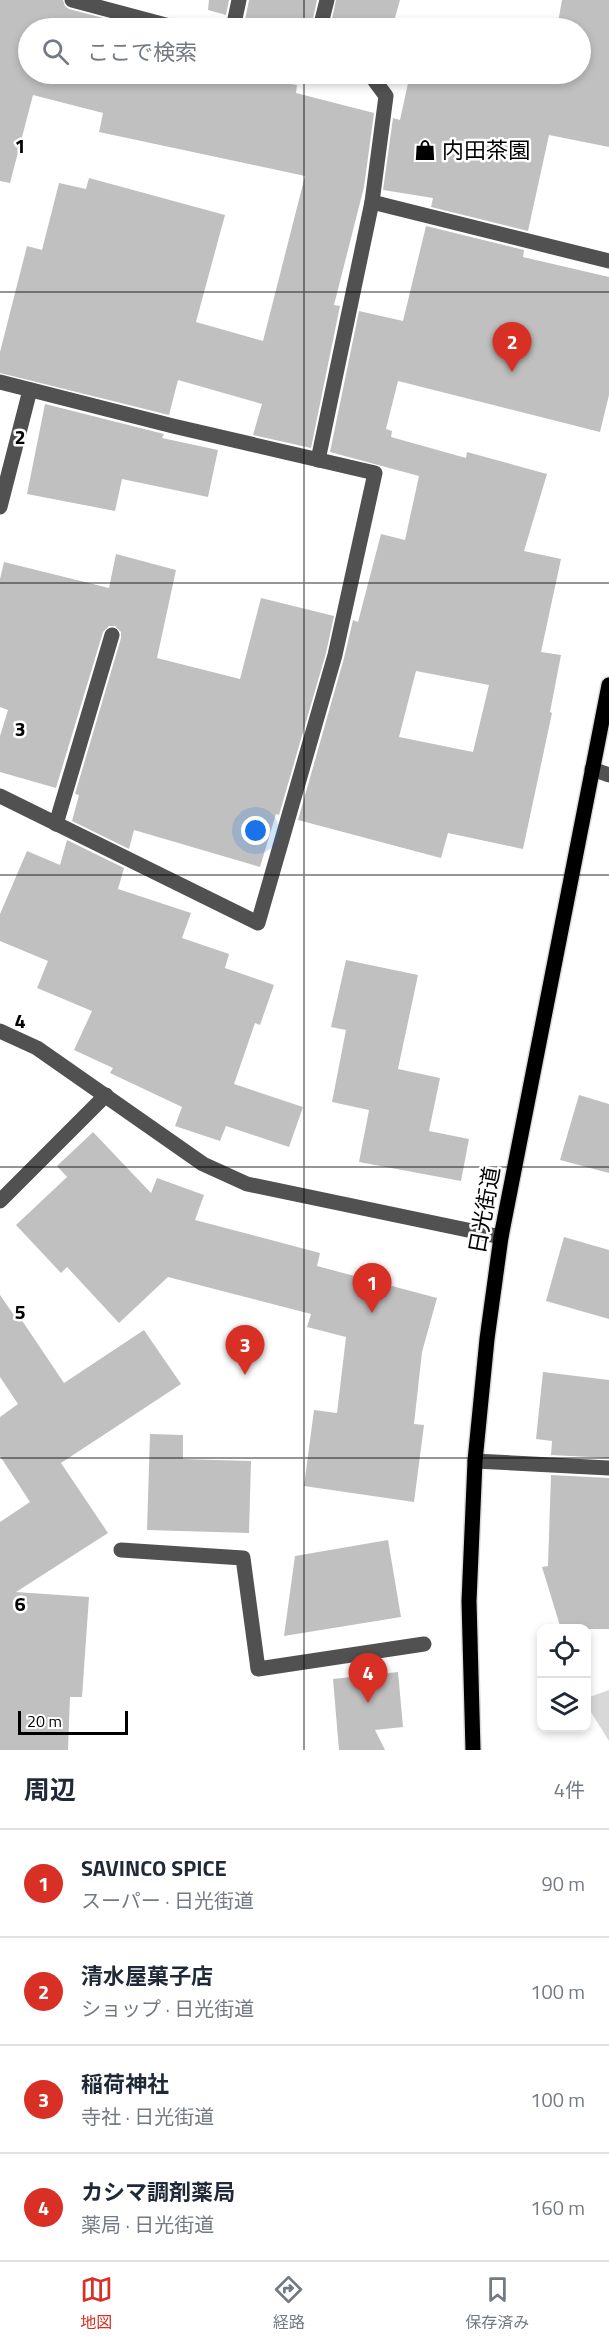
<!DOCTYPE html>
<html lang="ja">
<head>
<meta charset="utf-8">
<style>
  :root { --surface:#fff; --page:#f6f6f7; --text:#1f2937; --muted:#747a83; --line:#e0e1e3; --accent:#d93025 }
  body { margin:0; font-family:"Titillium Web","Noto Sans JP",sans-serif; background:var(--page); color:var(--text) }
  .controls { position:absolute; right:18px; bottom:18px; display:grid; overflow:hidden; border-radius:12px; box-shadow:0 3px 9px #0003 }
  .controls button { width:54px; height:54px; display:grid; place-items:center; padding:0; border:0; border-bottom:2px solid var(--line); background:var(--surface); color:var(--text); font:30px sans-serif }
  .scale { position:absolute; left:18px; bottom:15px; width:110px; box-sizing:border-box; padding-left:6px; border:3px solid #000; border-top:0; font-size:16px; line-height:21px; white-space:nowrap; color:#000; -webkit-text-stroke:4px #fff; paint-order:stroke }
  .you { position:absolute; left:256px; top:831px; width:21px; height:21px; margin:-15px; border:4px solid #fff; border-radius:50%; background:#1a73e8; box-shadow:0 0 0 9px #1a73e833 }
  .badge { display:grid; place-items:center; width:39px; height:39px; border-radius:50%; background:var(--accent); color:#fff; font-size:20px; font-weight:700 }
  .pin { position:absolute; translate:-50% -50px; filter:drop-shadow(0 2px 3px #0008) }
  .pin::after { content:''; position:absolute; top:32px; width:21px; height:18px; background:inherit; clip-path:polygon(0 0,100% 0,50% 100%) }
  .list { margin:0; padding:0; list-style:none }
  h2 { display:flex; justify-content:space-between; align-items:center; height:78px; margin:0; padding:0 24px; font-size:26px }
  h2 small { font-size:20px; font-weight:400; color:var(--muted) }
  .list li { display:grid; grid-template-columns:39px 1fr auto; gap:18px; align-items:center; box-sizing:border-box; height:108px; padding:0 24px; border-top:2px solid var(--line) }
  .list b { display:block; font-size:22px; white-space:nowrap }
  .list p { margin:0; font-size:20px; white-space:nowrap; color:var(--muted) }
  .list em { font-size:20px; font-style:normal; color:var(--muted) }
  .icon { flex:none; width:33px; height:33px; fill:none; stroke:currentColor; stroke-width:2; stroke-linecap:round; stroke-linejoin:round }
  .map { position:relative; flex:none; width:609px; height:1750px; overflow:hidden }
  .search { position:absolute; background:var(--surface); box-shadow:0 3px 9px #0003; left:18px; right:18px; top:18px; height:66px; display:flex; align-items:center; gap:15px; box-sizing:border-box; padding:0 21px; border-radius:33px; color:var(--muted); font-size:22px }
  .sheet { height:510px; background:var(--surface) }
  nav { display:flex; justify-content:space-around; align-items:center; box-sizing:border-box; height:84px; border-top:2px solid var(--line); background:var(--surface); font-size:16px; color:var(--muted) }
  nav a { display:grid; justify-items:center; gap:3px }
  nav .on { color:var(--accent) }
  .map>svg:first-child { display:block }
  .green { fill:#d8d8d8 }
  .building { fill:#c0c0c0; fill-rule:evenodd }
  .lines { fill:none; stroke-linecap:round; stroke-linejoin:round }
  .major-casing { stroke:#dbdbdb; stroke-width:18 }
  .minor { stroke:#515151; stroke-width:15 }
  .major { stroke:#000; stroke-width:15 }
  .grid { fill:none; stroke:#000; stroke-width:1.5; stroke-opacity:0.55 }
  .labels { text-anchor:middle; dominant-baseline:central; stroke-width:5; stroke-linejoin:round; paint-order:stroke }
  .poi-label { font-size:22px; fill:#000; stroke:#fff; text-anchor:start }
  .street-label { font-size:22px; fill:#000; stroke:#fff }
  .grid-label { font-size:20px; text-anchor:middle; font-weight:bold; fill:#000; stroke:#fff; stroke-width:5; stroke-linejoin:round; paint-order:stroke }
</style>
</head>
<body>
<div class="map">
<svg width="609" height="1750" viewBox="0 0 609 1750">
  <rect width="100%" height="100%" fill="#fff"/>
  <path class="green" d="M609 1690V1741L586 1704 587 1698Z"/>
  <g class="building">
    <path d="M0 0H63L65 6 69 9 111 20 109 28H28V74H239L297 85 296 93 374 113 364 187 334 305 340 306 311 448 253 435 262 404 178 380 169 415 0 373V352L27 246 42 250 59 183 86 189 89 178 225 215 196 322 263 341 305 176 99 132 103 113 33 95 10 183 0 181Z"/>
    <path d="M209 0H229L226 15 208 10Z"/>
    <path d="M249 0H317L311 28H279L245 20Z"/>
    <path d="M336 0H400L392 28H330Z"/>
    <path d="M562 0H609V147L549 135 528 231 431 207 433 198 383 190 393 118 400 120 410 74H580V28H557Z"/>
    <path d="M426 226 524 250 523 257 609 277V395L600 432 398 381 386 429 392 431 391 437 466 458 467 452 547 474 524 551 561 559 541 652 561 655 550 712 552 713 523 849 448 833 441 858 298 820 344 658 353 620 358 622 381 534 405 540 419 476 330 452 359 311 403 321ZM416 671 489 685 473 752 399 737Z"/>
    <path d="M45 404 164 434 162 438 218 450 208 497 122 479 115 511 27 494Z"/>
    <path d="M116 554 176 570 157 658 240 679 261 598 334 616 326 653 279 815 276 814 260 867 134 830 129 849 72 821 79 795 75 794 121 638V632L115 626H109L103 632 56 788 0 772V736L8 710 0 707V579L4 562 109 588Z"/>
    <path d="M67 840 124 868 118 889 191 913 182 938 229 954 225 968 274 985 260 1025 255 1023 234 1084 303 1107 289 1147 226 1126 220 1141 175 1126 182 1107 110 1073 113 1068 74 1050 92 1011 37 988 48 961 0 941V914L27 851 60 865Z"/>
    <path d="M346 960 418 975 398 1069 440 1078 429 1131 469 1139 461 1181 359 1162 369 1110 332 1102 346 1030 331 1027Z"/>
    <path d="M579 1095 609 1104V1173L560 1160Z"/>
    <path d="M93 1132 151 1193 157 1178 204 1195 195 1220 320 1253 317 1266 437 1298 422 1352 414 1424 424 1425 414 1502 304 1486 314 1410 337 1413 346 1337 307 1327 311 1314 168 1277 119 1323 67 1267 61 1273 16 1225 67 1177 57 1166Z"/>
    <path d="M564 1237 609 1250V1319L546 1301Z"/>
    <path d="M0 1295 18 1321 21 1319 64 1383 144 1330 181 1384 61 1463 108 1533 16 1592 89 1597 82 1697H70L68 1750H0V1522L30 1502 0 1456V1417L18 1404 0 1377Z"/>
    <path d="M543 1372 609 1380V1458L551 1455 552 1441 536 1439Z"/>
    <path d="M150 1434 183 1435V1459L251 1461 249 1533 147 1530Z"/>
    <path d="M551 1475 609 1478V1629H561L542 1567 548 1566Z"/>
    <path d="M388 1540 401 1617 284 1636 295 1556Z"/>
    <path d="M398 1672 403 1727 375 1730 385 1750H339L333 1679Z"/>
  </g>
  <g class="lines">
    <defs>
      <path id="major" d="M473 1750 469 1601 475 1461 487 1339 501 1237 609 685"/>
    </defs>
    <use href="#major" class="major-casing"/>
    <g class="minor">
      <path d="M72 0 177 28"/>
      <path d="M233 28 239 0"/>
      <path d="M320 28 327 0"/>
      <path d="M372 202 609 261"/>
      <path d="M0 382 173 426 375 473 335 655 258 923 0 796"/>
      <path d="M318 460 372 202 386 96 372 77 351 74"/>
      <path d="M0 507 30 390"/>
      <path d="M592 769 609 775"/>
      <path d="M56 824 112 635"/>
      <path d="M0 1031 37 1048 203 1164 247 1184 501 1237"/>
      <path d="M0 1201 106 1095"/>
      <path d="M475 1461 609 1468"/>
      <path d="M121 1550 243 1558 258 1669 424 1644"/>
    </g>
    <use href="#major" class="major"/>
  </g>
  <path class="grid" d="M304 0V28M304 74V1750M0 292H609M0 583H609M0 875H609M0 1167H609M0 1458H609"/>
  <defs>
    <symbol id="shop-bare" viewBox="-9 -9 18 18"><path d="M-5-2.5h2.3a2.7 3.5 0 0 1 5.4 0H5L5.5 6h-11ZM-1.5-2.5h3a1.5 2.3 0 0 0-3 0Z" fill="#000" stroke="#fff" stroke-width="2.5" paint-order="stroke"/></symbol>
  </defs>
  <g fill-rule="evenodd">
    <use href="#shop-bare" x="410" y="135" width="30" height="30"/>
  </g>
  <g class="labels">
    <g class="poi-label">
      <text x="442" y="150">内田茶園</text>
    </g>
    <g class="street-label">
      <text transform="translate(484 1210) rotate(-80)">日光街道</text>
    </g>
  </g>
  <g class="grid-label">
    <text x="20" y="153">1</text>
    <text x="20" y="444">2</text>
    <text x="20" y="736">3</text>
    <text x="20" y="1028">4</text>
    <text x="20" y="1319">5</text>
    <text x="20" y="1611">6</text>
  </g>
</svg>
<div class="controls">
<button><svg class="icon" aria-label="locate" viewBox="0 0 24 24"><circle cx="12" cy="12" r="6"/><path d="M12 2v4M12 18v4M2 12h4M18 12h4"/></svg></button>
<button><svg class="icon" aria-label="layers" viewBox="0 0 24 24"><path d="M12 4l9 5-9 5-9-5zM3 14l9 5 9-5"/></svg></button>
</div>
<div class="scale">20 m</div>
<div class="you"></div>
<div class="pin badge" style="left:372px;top:1313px">1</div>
<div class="pin badge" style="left:512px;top:372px">2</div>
<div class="pin badge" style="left:245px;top:1375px">3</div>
<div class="pin badge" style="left:368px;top:1703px">4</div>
<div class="search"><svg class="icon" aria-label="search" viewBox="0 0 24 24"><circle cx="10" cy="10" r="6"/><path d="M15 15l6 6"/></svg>ここで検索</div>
</div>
<section class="sheet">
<h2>周辺<small>4件</small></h2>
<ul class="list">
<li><span class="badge">1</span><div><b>SAVINCO SPICE</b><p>スーパー · 日光街道</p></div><em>90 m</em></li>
<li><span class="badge">2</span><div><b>清水屋菓子店</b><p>ショップ · 日光街道</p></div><em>100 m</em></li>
<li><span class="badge">3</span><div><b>稲荷神社</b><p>寺社 · 日光街道</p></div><em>100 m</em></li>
<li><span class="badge">4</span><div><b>カシマ調剤薬局</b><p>薬局 · 日光街道</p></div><em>160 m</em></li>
</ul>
</section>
<nav>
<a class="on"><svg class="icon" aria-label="map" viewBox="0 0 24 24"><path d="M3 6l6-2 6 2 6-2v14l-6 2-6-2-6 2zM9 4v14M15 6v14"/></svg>地図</a>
<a><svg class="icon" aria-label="directions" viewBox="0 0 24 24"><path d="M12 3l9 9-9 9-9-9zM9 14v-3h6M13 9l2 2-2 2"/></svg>経路</a>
<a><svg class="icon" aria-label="saved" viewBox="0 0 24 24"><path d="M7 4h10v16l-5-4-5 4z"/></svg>保存済み</a>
</nav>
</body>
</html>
